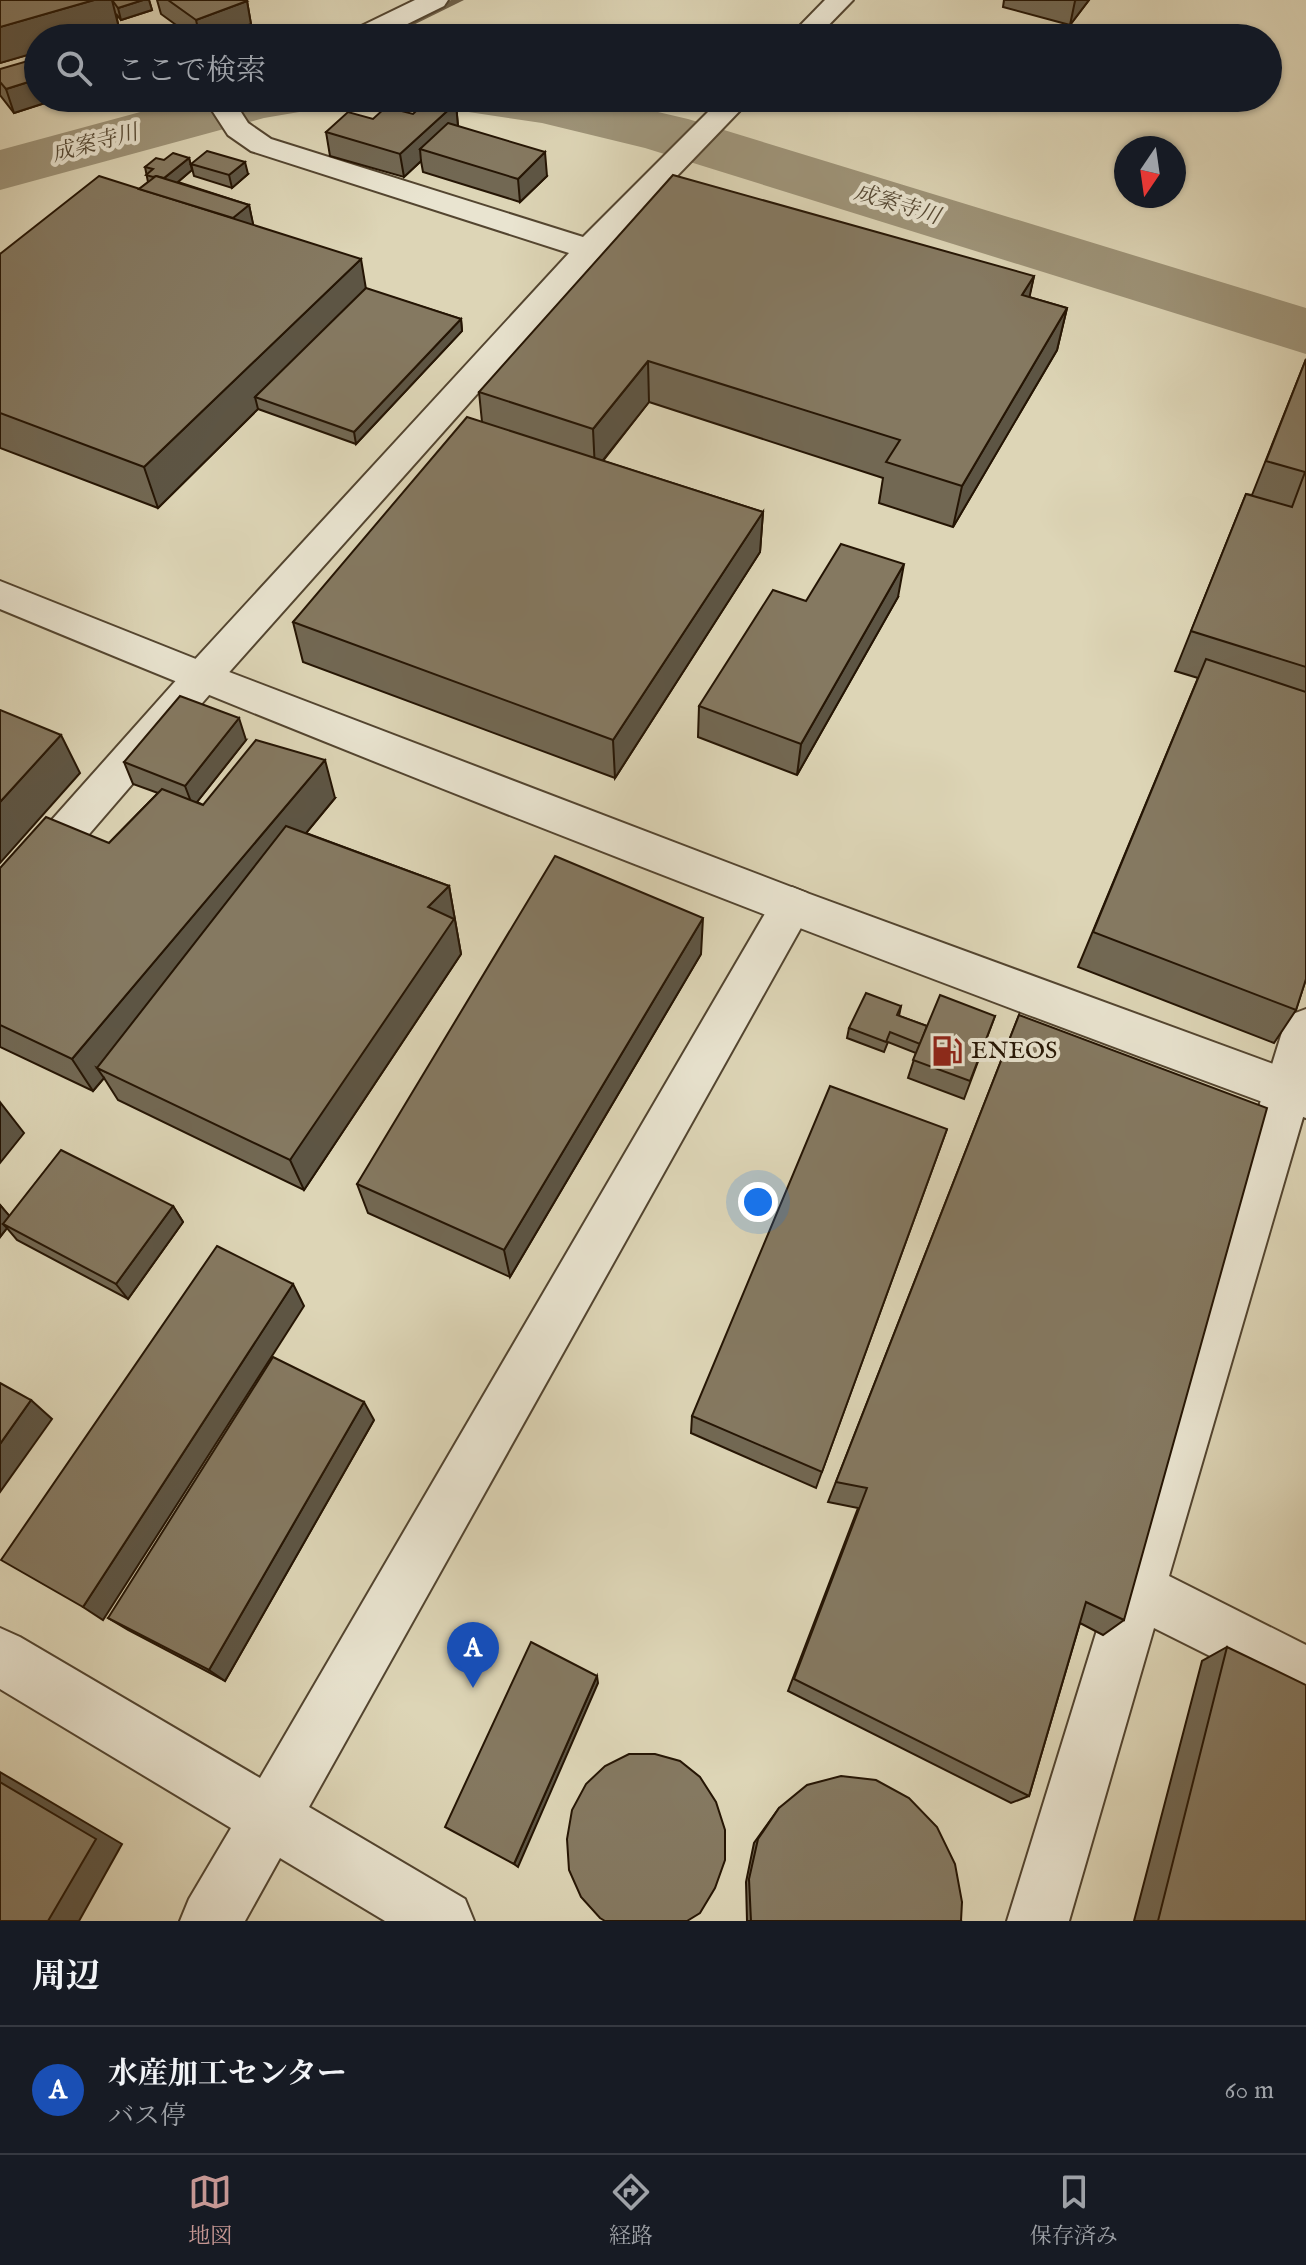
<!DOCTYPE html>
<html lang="ja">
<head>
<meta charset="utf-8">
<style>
  :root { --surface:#171b24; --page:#20242c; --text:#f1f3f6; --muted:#9ea1a6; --line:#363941; --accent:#c59692 }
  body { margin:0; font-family:"IM FELL English","Noto Serif JP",serif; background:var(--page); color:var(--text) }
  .compass { position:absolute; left:1114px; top:136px; width:72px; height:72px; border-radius:50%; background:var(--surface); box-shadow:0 2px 6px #0004; rotate:193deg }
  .you { position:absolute; left:758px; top:1202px; width:28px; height:28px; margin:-20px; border:6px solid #fff; border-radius:50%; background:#1a73e8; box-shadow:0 0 0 12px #1a73e833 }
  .badge { display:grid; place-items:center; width:52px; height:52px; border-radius:50%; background:var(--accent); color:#fff; font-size:26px; font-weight:700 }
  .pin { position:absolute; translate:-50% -66px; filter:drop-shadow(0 2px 4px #0008) }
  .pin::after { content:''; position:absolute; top:42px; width:28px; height:24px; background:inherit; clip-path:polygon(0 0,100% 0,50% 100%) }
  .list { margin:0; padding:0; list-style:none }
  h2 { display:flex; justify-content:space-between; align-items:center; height:104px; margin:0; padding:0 32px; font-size:34px }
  h2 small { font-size:26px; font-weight:400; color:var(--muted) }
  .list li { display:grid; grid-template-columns:52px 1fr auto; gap:24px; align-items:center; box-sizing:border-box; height:128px; padding:0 32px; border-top:2px solid var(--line) }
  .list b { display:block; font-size:30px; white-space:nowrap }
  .list p { margin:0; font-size:26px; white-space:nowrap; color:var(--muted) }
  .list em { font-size:26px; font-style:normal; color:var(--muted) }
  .icon { flex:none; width:44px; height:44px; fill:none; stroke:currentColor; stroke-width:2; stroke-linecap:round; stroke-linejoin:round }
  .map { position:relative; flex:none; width:1306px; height:1921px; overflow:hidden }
  .search { position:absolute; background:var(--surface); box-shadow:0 2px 6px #0004; left:24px; right:24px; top:24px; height:88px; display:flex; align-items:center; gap:20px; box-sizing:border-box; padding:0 28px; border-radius:44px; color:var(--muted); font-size:30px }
  .sheet { height:232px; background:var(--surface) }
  nav { display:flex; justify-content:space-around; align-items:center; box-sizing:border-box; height:112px; border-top:2px solid var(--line); background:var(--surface); font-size:22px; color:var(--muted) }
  nav a { display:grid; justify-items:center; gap:4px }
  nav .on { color:var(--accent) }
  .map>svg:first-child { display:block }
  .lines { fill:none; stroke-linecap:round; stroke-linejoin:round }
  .stream { fill:#6e614a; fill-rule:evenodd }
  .river { fill:#9e9479; fill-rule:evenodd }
  .minor-casing { stroke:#534530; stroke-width:4 }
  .tertiary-casing { stroke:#534530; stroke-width:4 }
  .minor { fill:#e9e4d0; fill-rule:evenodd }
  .tertiary { fill:#e9e4d0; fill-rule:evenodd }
  .wall { fill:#726853; stroke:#251504; stroke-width:2 }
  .shaded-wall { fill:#5d5544; stroke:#251504; stroke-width:2 }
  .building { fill:#857961; stroke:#251504; stroke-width:2 }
  .labels { text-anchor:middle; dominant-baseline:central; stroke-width:8; stroke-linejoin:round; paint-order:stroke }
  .far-water-label { font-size:22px; font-style:italic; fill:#554833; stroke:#e9e4d0 }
  .poi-label { font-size:24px; fill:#251504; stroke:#e9e4d0; text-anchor:start }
</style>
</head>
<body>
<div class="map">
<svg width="1306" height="1921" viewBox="0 0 1306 1921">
  <rect width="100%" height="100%" fill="#ddd5b6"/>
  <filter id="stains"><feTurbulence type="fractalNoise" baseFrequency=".0025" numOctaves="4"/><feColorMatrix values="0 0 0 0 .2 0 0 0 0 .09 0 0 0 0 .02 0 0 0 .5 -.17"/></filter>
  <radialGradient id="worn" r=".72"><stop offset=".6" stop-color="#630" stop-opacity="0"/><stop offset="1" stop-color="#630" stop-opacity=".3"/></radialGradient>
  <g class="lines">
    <g class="stream">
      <path d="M451 0H464L387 38H374Z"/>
      <path d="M268 98 261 102 256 99 257 98Z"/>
    </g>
    <g class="river">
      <path d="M192 98H315L305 111 264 118 0 190V150Z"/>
      <path d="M452 98H598L688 119 1306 308V354L645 148 542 123 462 111Z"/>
    </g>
    <defs>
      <g id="minor">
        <path d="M415 0H448L444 6 379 38H345L349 32Z"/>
        <path d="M825 0H853L816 38H788Z"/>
        <path d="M204 98H232L248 123 271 139 583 237 722 98H752L600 256 216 687 15 920 0 926V878L188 667 569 253 251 151 228 135Z"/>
        <path d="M792 887 807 893 813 905 807 917 309 1807 465 1899 474 1921H385L280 1858 245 1921H180L189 1899 231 1828 0 1689V1628L20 1637 260 1778 777 893Z"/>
        <path d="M1306 1009V1107L1169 1576 1306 1645V1704L1154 1628 1069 1921H1007L1283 1029 1290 1015Z"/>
      </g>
      <path id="tertiary" d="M0 581 216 667 807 893 1306 1076V1118C868 957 431 788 0 609Z"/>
    </defs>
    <use href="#minor" class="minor-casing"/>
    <use href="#tertiary" class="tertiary-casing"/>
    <use href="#minor" class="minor"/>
    <use href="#tertiary" class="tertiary"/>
  </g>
  <g class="wall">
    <path d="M0 0H149L152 10 121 20 116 14 119 28 0 63Z"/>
    <path d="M157 0H245L247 1 251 24 216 38H194L161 14Z"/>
    <path d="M1004 0H1089L1070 25 1003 7Z"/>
    <path d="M0 69 38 98H78L51 106 48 102 14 113 0 95Z"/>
    <path d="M456 103 458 126 547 176 520 202 423 172 421 161 404 177 330 156 326 132 373 119 413 114Z"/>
    <path d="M189 158 192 170 178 182 249 205 253 225 366 289 461 319 462 331 356 444 258 409 158 508 0 448V254L139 189 148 182 145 167 164 160Z"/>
    <path d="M191 164 248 174 232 188 194 176Z"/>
    <path d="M1034 276 1029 297 1067 308 1057 350 953 527 879 503 883 478 649 402 603 461 763 512 760 552 615 778 303 662 293 622 482 422 479 392Z"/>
    <path d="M1306 359V979L1296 1010 1274 1043 1078 967 1198 678 1175 671 1246 494 1252 495Z"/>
    <path d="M898 597 797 775 698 737 699 706 806 601Z"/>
    <path d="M246 740 197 802 203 805 335 798 306 833 449 886 461 954 304 1190 118 1100 104 1078 93 1091 0 1047V868L109 843 158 793 133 784 124 762Z"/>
    <path d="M701 954 510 1277 368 1213 357 1184Z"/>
    <path d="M901 1006 899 1016 927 1026 995 1016 964 1099 908 1078 916 1053 888 1042 884 1052 847 1038 849 1028Z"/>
    <path d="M1019 1015 1124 1620 1103 1635 1080 1623 1029 1796 1011 1803 788 1691 858 1508 828 1502Z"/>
    <path d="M947 1129 816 1488 691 1433 692 1416Z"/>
    <path d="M0 1205 9 1216 173 1206 183 1222 128 1299 17 1240 7 1228 0 1237Z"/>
    <path d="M374 1420 225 1681 128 1630 108 1618Z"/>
    <path d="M1227 1647 1306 1921H1134L1202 1661Z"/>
    <path d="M779 1808 961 1921H747L746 1882 754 1843Z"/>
  </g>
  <g class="shaded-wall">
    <path d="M94 0H112L119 28 86 38H38V52L0 63V27Z"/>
    <path d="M143 0H149L152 10 121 20 118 8Z"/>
    <path d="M1076 0H1089L1070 25 1075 1Z"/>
    <path d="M247 1 251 24 216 38H200L196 20Z"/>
    <path d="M38 79V98H47L48 102 14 113 6 89Z"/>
    <path d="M49 98H78L51 106Z"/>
    <path d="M456 103 458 127 420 149 421 161 404 177 400 154Z"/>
    <path d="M545 152 547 176 520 202 518 179Z"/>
    <path d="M189 158 192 170 166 192 162 180Z"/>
    <path d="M245 162 248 174 232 188 229 175Z"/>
    <path d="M249 205 254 228 229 221Z"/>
    <path d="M361 259 368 301 255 397 258 409 158 508 144 467Z"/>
    <path d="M1034 276 1025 318 1022 295Z"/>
    <path d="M1067 308 1057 350 953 527 962 486Z"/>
    <path d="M461 319 462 331 356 444 354 432Z"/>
    <path d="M648 361 649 402 595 470 593 429Z"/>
    <path d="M763 512 760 552 615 778 613 740Z"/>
    <path d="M904 564 898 597 797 775 801 744Z"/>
    <path d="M239 718 246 740 193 807 185 786Z"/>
    <path d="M61 735 80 773 0 863V802Z"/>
    <path d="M325 760 335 798 108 1073 97 1068 104 1078 93 1091 72 1059Z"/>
    <path d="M449 886 461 954 304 1190 290 1160 428 907Z"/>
    <path d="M703 918 701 954 510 1277 504 1250Z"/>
    <path d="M0 1102 24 1133 0 1163Z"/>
    <path d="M0 1205 13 1220 3 1224 7 1228 0 1237Z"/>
    <path d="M173 1206 183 1222 128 1299 116 1284Z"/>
    <path d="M293 1284 304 1306 103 1620 83 1607Z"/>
    <path d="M31 1400 52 1419 0 1492V1444Z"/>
    <path d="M364 1402 374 1420 225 1681 209 1670Z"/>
    <path d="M597 1676 598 1683 518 1867 514 1864Z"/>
    <path d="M0 1772 122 1844 79 1921H48L0 1782Z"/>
  </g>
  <g class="building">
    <path d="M0 0H94L0 27Z"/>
    <path d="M112 0H143L118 8Z"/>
    <path d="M168 0H245L247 1 196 20Z"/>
    <path d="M38 58V79L6 89 0 82V69Z"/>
    <path d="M428 100 456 103 400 154 326 132 348 112 373 119 386 107 413 114Z"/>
    <path d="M448 123 545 152 518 179 420 149Z"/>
    <path d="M207 151 245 162 229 175 191 164Z"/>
    <path d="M173 153 189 158 164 178 156 176 153 177 146 175 153 169 145 167 156 158 164 160Z"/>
    <path d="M673 175 1034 276 1022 295 1067 308 962 486 886 462 900 440 648 361 593 429 479 392Z"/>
    <path d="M99 176 361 259 144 467 0 413V254Z"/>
    <path d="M156 176 249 205 233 218 139 189Z"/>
    <path d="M366 288 461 319 354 432 255 397Z"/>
    <path d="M1306 359V667L1191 631 1246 494 1292 507 1305 472 1266 461Z"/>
    <path d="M467 417 763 512 613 740 293 622Z"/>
    <path d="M841 544 904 564 801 744 699 706 773 590 806 601Z"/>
    <path d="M1206 659 1306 692V979L1296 1010 1093 932Z"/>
    <path d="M180 696 239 718 185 786 124 762Z"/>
    <path d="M0 710 61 735 0 802Z"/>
    <path d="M256 740 325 760 72 1059 0 1025V868L46 817 109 843 162 789 203 805Z"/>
    <path d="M286 826 449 886 428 907 454 919 290 1160 97 1068Z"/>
    <path d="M555 856 703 918 504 1250 357 1184Z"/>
    <path d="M866 993 901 1006 897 1015 927 1026 920 1044 890 1032 886 1042 849 1028Z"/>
    <path d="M940 995 995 1016 970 1081 913 1060Z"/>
    <path d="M1019 1015 1267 1108 1124 1620 1086 1602 1029 1796 794 1679 867 1488 836 1482Z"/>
    <path d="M830 1086 947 1129 822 1472 692 1416Z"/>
    <path d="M61 1150 173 1206 116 1284 3 1224Z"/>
    <path d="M217 1246 293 1284 83 1607 1 1560Z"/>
    <path d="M273 1357 364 1402 209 1670 108 1618Z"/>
    <path d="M0 1383 31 1400 0 1444Z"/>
    <path d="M531 1642 597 1676 514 1864 445 1827Z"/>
    <path d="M1227 1647 1306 1685V1921H1158Z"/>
    <path d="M629 1754H655L680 1761 700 1777 716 1802 725 1830V1860L715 1888 700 1913 687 1921H605L600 1918 581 1897 569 1870 567 1839 572 1810 586 1784 605 1766Z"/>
    <path d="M841 1776 876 1780 909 1798 937 1827 955 1864 962 1902 961 1921H751L749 1879 758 1839 779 1808 807 1785Z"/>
    <path d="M0 1782 96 1839 48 1921H0Z"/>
  </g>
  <defs>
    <symbol id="fuel-bare" viewBox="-9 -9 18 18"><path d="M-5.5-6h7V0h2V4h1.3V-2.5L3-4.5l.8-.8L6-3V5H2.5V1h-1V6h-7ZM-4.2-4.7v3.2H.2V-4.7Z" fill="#8f2418" stroke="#e9e4d0" stroke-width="2.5" paint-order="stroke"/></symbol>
  </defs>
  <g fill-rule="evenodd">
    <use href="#fuel-bare" x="925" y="1029" width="44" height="44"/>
  </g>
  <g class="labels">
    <g class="far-water-label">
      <text transform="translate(95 144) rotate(-15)">成案寺川</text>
      <text transform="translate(897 205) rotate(17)">成案寺川</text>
    </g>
    <g class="poi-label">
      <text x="971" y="1051">ENEOS</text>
    </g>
  </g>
  <rect width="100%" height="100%" filter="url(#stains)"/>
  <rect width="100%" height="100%" fill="url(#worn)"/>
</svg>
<svg class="compass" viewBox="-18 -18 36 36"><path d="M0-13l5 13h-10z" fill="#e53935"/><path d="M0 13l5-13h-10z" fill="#9ea1a6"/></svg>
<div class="you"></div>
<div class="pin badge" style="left:473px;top:1688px;background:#1a4fb4">A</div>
<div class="search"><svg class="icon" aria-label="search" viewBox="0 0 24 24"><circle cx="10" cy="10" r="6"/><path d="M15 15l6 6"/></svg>ここで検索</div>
</div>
<section class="sheet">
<h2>周辺<small></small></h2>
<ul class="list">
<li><span class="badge" style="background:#1a4fb4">A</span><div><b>水産加工センター</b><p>バス停</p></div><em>60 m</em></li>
</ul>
</section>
<nav>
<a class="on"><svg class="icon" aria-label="map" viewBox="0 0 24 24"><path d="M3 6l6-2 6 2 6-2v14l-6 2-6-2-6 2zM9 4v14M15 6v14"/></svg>地図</a>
<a><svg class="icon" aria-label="directions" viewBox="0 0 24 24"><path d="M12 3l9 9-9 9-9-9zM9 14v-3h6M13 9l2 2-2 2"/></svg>経路</a>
<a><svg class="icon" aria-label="saved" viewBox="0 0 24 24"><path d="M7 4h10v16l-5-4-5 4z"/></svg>保存済み</a>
</nav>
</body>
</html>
